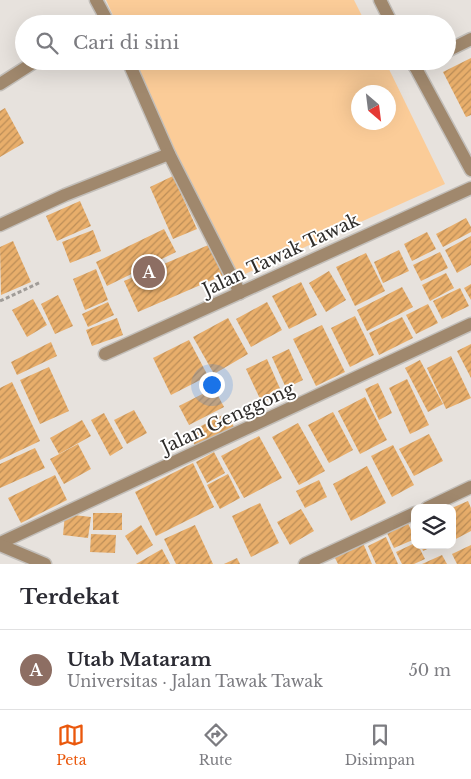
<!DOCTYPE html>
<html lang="id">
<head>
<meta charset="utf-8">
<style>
  :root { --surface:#fff; --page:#f2f2f3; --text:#2b2b33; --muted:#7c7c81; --line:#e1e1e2; --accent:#ea580c }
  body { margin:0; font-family:"Libre Baskerville",serif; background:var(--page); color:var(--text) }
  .controls { position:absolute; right:15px; bottom:15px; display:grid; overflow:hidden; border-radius:10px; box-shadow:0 5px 20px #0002 }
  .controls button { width:45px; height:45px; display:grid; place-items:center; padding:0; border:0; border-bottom:1px solid var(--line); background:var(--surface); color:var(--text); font:25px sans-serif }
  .compass { position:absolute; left:351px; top:85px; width:45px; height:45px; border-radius:50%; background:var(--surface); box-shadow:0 5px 20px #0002; rotate:152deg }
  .you { position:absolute; left:211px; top:384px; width:18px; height:18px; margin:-12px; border:4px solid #fff; border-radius:50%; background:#1a73e8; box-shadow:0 0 0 8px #1a73e833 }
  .badge { display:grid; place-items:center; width:32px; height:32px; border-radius:50%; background:var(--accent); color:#fff; font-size:16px; font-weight:700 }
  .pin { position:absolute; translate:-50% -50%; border:2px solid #fff; box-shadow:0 1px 5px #0006 }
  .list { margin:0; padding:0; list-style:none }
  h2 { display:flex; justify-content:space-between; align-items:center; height:65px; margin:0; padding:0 20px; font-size:21px }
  h2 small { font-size:16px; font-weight:400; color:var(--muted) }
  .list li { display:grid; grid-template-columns:32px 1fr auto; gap:15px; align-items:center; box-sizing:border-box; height:80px; padding:0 20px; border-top:1px solid var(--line) }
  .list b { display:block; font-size:19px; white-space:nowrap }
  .list p { margin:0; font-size:16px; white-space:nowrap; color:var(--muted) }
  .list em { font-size:16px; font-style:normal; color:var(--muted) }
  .icon { flex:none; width:28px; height:28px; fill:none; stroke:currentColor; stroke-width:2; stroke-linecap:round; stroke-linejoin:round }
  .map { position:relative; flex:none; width:471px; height:564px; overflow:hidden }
  .search { position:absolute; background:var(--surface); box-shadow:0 5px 20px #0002; left:15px; right:15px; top:15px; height:55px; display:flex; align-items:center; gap:12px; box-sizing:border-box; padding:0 18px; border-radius:28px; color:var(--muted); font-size:19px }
  .sheet { height:145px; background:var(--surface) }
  nav { display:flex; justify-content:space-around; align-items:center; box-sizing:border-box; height:70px; border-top:1px solid var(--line); background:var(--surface); font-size:14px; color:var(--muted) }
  nav a { display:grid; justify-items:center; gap:2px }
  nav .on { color:var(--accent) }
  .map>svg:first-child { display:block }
  .pitch { fill:#fbcc98; fill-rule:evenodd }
  .building { fill:url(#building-hatch) }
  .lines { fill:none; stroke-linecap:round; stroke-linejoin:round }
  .minor-casing { stroke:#c2beb9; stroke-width:15 }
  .path { stroke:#a09c98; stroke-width:3; stroke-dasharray:4 2.5; stroke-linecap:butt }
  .minor { stroke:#a0886d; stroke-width:12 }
  .labels { text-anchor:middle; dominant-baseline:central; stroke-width:4; stroke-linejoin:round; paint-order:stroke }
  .street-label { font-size:18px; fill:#2f2d2b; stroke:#fff }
</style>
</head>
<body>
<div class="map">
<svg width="471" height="564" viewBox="0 0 471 564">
  <defs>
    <pattern id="building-hatch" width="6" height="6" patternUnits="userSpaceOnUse" patternTransform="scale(1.25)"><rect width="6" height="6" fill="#e8ae6b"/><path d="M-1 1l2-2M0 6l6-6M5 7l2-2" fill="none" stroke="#bc8e58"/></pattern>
  </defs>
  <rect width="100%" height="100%" fill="#e7e2dd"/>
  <g class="pitch">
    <path d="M106 0H354L366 24H117Z"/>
    <path d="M134 61H385L445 184 234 279ZM358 92H388V122H358Z"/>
  </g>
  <g class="building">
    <path d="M471 58V115L466 117 443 72Z"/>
    <path d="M5 108 24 143 0 157V111Z"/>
    <path d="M173 176 197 229 173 239 150 187Z"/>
    <path d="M80 201 91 226 57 241 46 216Z"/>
    <path d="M466 218 471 227V232L443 247 436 234Z"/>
    <path d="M164 229 176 252 107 286 96 262Z"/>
    <path d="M93 230 101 251 70 263 62 242Z"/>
    <path d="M427 232 436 249 412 261 404 244Z"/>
    <path d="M471 236V265L457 273 445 250Z"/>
    <path d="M13 241 31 282 1 295 0 247Z"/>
    <path d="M213 243 226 274 138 312 124 281Z"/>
    <path d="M399 250 409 271 383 283 374 262Z"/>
    <path d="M440 252 448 268 421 281 413 265Z"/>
    <path d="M366 253 385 291 355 306 336 267Z"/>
    <path d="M96 269 108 300 85 310 73 279Z"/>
    <path d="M329 271 346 300 326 312 309 283Z"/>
    <path d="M446 273 454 288 430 301 422 285Z"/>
    <path d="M301 282 317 315 289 329 272 296Z"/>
    <path d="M471 284V300L464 288Z"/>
    <path d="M402 287 413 307 367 331 357 310Z"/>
    <path d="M460 288 469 306 442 319 433 301Z"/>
    <path d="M58 295 73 326 55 334 41 304Z"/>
    <path d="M33 299 47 325 27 337 12 310Z"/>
    <path d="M108 302 114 315 88 327 82 314Z"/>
    <path d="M267 302 282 330 251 347 236 319Z"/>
    <path d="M428 304 438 323 416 334 406 315Z"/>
    <path d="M355 316 374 355 350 367 331 328Z"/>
    <path d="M402 317 413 338 379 355 369 333Z"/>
    <path d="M117 318 123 335 92 346 86 330Z"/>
    <path d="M228 318 248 354 214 374 193 337Z"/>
    <path d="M322 325 345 372 316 386 293 339Z"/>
    <path d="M189 340 208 376 171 395 153 358Z"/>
    <path d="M51 342 57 356 17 375 11 362Z"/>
    <path d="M471 344V378L457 351Z"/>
    <path d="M289 349 303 380 286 388 272 357Z"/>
    <path d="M451 356 471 398 446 409 427 368Z"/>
    <path d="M267 359 282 393 262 403 246 369Z"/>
    <path d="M420 360 443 404 428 412 405 368Z"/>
    <path d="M49 367 69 411 40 424 20 380Z"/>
    <path d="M407 379 429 425 410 434 389 388Z"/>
    <path d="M12 382 40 441 0 460V388Z"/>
    <path d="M378 383 392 413 379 420 365 389Z"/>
    <path d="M214 388 224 407 189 425 179 406Z"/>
    <path d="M365 397 387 440 360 454 338 411Z"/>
    <path d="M134 410 147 433 127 444 114 420Z"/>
    <path d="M333 412 353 450 329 463 308 425Z"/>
    <path d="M104 413 123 448 110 456 91 420Z"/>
    <path d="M227 413 234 427 195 446 189 432Z"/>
    <path d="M82 420 91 436 59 454 50 438Z"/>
    <path d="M298 423 325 471 299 485 272 437Z"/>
    <path d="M429 434 443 461 414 476 399 449Z"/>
    <path d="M259 436 282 478 244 498 221 456Z"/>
    <path d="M78 444 91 469 64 484 50 459Z"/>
    <path d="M393 445 414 485 392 497 371 456Z"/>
    <path d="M35 448 45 468 0 488V464Z"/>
    <path d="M214 452 225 473 207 483 196 462Z"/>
    <path d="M193 463 214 507 156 536 135 492Z"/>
    <path d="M367 466 386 503 351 521 333 484Z"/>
    <path d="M228 474 240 498 220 509 207 485Z"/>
    <path d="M55 475 67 500 21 523 8 498Z"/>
    <path d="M319 480 327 497 305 508 296 491Z"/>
    <path d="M468 501 471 508V531L452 541V508Z"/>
    <path d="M260 503 279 543 251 557 232 516Z"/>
    <path d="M301 509 314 531 290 545 277 522Z"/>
    <rect x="93" y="513" width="29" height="17"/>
    <path d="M65 514 91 517 88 538 63 535Z"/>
    <path d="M407 521 415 539 394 548 386 531Z"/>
    <path d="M141 525 153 545 137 555 125 536Z"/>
    <path d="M195 525 213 564H176L164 539Z"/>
    <path d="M91 534 116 535 115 553 90 552Z"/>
    <path d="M386 537 398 564H376L368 546Z"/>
    <path d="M363 543 372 564H338L334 556Z"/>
    <path d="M415 543V545H418L425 559 414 564H402L396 552Z"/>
    <path d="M421 545H436L423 551Z"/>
    <path d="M471 545V564H457L452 554Z"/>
    <path d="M162 549 170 564H136Z"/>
    <path d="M442 555 447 564H422Z"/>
    <path d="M237 558 240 564H224Z"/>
  </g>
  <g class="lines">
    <defs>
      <g id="minor">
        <path d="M96 0 109 24"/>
        <path d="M380 0 392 24"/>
        <path d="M447 51 471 39"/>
        <path d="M128 61 169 154 240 293"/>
        <path d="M412 61 471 170"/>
        <path d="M415 67 426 61"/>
        <path d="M0 84 36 61"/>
        <path d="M0 225 65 195 169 154"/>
        <path d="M105 354 471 188"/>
        <path d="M427 508 471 487"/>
        <path d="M0 543 471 324"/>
        <path d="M0 545 45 564"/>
        <path d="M305 564 415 513"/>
      </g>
    </defs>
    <use href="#minor" class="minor-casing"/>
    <path class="path" d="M0 301 41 282"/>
    <use href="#minor" class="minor"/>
  </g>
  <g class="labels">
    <g class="street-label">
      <text transform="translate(281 255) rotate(-25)">Jalan Tawak Tawak</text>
      <text transform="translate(228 418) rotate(-25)">Jalan Genggong</text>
    </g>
  </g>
</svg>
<div class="controls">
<button><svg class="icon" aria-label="layers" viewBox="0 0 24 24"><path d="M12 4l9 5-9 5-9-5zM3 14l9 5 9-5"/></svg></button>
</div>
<svg class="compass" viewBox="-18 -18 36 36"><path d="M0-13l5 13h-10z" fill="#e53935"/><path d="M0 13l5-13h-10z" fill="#7c7c81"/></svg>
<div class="you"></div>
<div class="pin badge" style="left:149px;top:272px;background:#8d6e63">A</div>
<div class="search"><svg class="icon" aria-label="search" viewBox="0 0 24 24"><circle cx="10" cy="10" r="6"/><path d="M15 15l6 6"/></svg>Cari di sini</div>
</div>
<section class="sheet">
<h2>Terdekat<small></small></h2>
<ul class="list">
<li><span class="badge" style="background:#8d6e63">A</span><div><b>Utab Mataram</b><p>Universitas · Jalan Tawak Tawak</p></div><em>50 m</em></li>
</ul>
</section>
<nav>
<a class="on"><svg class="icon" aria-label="map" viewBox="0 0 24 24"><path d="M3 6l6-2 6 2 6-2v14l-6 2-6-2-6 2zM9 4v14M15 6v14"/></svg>Peta</a>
<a><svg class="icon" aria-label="directions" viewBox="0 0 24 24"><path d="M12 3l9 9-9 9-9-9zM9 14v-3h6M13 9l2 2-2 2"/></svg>Rute</a>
<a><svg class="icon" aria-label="saved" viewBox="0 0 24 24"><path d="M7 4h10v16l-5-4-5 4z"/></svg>Disimpan</a>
</nav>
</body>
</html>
